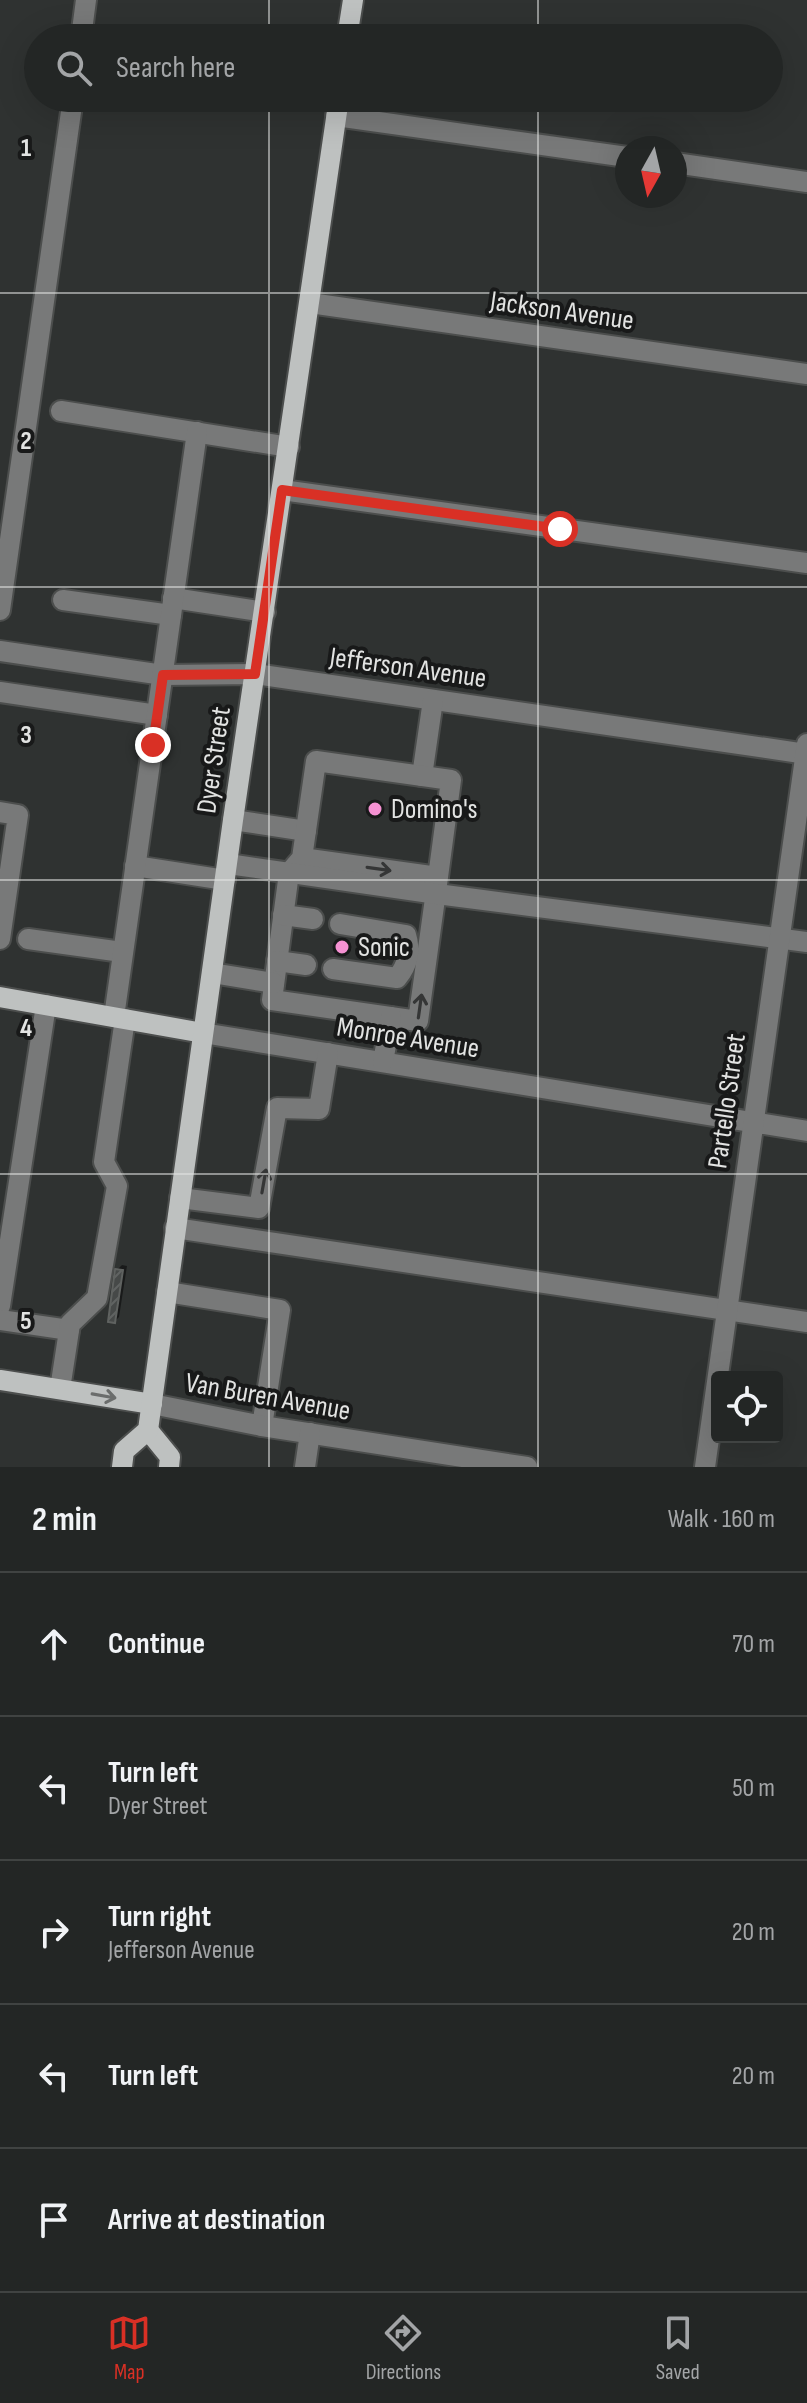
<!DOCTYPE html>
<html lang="en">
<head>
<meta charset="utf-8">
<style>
  :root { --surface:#232625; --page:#2f3232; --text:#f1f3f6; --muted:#a3a5a7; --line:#404342; --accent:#d93025 }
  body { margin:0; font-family:"Sofia Sans Condensed",sans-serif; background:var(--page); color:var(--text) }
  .controls { position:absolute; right:24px; bottom:24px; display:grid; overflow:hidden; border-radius:8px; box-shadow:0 8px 32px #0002 }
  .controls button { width:72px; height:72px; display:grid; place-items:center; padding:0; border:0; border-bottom:2px solid var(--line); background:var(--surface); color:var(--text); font:40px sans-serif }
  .compass { position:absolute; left:615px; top:136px; width:72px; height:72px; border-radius:50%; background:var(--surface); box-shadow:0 8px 32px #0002; rotate:188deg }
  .stop { position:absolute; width:24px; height:24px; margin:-18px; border:6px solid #d93025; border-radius:50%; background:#fff }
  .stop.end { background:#d93025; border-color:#fff; box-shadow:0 2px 8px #0008 }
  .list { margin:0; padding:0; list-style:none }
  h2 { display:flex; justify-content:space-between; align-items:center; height:104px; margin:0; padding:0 32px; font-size:34px }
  h2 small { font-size:26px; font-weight:400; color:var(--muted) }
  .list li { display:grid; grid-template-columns:52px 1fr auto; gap:24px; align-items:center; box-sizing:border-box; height:144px; padding:0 32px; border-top:2px solid var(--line) }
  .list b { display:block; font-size:30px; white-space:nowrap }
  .list p { margin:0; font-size:26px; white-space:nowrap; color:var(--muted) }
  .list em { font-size:26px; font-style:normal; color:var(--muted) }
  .icon { flex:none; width:44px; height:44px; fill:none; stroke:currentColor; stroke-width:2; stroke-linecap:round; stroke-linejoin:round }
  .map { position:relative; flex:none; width:807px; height:1467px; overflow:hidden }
  .search { position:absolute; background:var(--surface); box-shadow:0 8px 32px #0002; left:24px; right:24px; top:24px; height:88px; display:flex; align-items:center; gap:20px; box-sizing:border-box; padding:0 28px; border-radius:44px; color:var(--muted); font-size:30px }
  .sheet { height:824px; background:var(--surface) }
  nav { display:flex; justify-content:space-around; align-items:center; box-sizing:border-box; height:112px; border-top:2px solid var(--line); background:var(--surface); font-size:22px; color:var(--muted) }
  nav a { display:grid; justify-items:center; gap:4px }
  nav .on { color:var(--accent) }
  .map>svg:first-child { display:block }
  .shadow { fill:#0007 }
  .building { fill:url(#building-hatch); stroke:#5f6260; stroke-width:2 }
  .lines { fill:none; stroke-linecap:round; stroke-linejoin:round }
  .minor-casing { stroke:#4c4e4d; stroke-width:24 }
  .major-casing { stroke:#4c4e4d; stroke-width:24 }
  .minor { stroke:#787979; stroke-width:20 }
  .major { stroke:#bec1c0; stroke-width:20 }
  .oneway { stroke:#353636 }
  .oneway2 { stroke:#6b6d6c }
  .route { stroke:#d93025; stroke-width:10 }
  .grid { fill:none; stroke:#e2e3e2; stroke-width:2; stroke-opacity:0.55 }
  .poi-dot { fill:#f591d2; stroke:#181919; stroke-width:3 }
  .labels { text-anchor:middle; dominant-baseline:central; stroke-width:8; stroke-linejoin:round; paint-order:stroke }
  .street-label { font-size:28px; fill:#e2e3e2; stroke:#181919 }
  .poi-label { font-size:28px; fill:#e2e3e2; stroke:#181919; text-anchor:start }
  .grid-label { font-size:26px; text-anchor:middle; font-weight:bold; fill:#e2e3e2; stroke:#181919; stroke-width:8; stroke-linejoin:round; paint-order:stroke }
</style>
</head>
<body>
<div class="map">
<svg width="807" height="1467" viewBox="0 0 807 1467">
  <defs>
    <pattern id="building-hatch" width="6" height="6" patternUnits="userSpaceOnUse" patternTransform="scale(2)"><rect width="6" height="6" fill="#464948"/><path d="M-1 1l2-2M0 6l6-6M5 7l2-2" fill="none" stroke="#606362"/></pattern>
  </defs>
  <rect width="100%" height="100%" fill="#2f3231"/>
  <path class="shadow" d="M122 1265 127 1266 119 1317 115 1321 117 1270Z"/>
  <path class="building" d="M115 1269 123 1270 115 1323 108 1322Z"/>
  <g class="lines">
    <defs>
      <g id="minor">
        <path d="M81 38 86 0"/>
        <path d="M336 116 627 157"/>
        <path d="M675 163 807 182"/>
        <path d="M310 303 807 374"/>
        <path d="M61 411 289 447"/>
        <path d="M282 490 807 563"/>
        <path d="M173 598 265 612"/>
        <path d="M63 600 171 615"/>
        <path d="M0 610 73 98"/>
        <path d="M0 651 163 675 255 674 807 754"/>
        <path d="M0 692 157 715"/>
        <path d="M422 776 433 700"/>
        <path d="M0 812 18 815 0 939"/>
        <path d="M233 820 306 831"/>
        <path d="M302 858 438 877 451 780 316 761 302 858 289 873 272 1000 418 1021 438 877"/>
        <path d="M228 864 437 894 807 942"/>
        <path d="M135 866 225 880"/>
        <path d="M283 915 313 919"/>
        <path d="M28 939 122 952"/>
        <path d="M277 961 306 965"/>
        <path d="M333 969 397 978C408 965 411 951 406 935L340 924"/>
        <path d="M212 973 274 983"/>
        <path d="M114 1017 197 432"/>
        <path d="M203 1033 807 1131"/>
        <path d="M383 1062 391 1017"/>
        <path d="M180 1198 259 1208 277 1108 319 1109 328 1053"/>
        <path d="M175 1228 807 1322"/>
        <path d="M167 1292 280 1310 262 1426"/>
        <path d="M0 1306 46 1005"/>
        <path d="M0 1320 69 1330"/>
        <path d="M60 1389 70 1324 97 1298 117 1186 104 1162 125 1019"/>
        <path d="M152 1404 262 1426 527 1467"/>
        <path d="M305 1467 310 1433"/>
        <path d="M705 1467 807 744"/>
      </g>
      <g id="major">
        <path d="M347 38 353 0"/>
        <path d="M0 997 203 1033"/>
        <path d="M0 1380 152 1404"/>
        <path d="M148 1430 170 1457 169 1467"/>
        <path d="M122 1467 124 1451 148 1430 233 820 339 98"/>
      </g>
    </defs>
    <use href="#minor" class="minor-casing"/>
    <use href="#major" class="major-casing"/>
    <use href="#minor" class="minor"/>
    <use href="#major" class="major"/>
  </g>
  <defs><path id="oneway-shaft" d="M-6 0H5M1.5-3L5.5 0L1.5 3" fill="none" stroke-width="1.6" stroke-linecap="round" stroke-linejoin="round" transform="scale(2)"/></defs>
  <g class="oneway">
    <use href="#oneway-shaft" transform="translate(379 869) rotate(8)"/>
    <use href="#oneway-shaft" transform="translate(420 1006) rotate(-82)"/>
    <use href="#oneway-shaft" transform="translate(264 1181) rotate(-80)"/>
  </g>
  <use class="oneway2" href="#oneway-shaft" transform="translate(104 1396) rotate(10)"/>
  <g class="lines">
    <path class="route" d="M153 745 163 675 255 674 282 490 560 529"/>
  </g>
  <path class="grid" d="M269 0V38M538 0V38M269 98V1467M538 98V1467M0 293H807M0 587H807M0 880H807M0 1174H807"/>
  <g class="poi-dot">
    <circle cx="375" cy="809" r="8"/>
    <circle cx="342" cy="947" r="8"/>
  </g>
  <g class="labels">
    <g class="street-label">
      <text transform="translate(562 311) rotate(8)">Jackson Avenue</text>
      <text transform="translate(408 668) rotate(8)">Jefferson Avenue</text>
      <text transform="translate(214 760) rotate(-82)">Dyer Street</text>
      <text transform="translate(408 1038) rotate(9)">Monroe Avenue</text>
      <text transform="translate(727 1101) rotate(-82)">Partello Street</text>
      <text transform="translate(268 1397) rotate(10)">Van Buren Avenue</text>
    </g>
    <g class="poi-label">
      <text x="391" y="809">Domino's</text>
      <text x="358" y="947">Sonic</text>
    </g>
  </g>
  <g class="grid-label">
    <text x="26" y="156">1</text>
    <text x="26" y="449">2</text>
    <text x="26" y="743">3</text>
    <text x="26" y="1036">4</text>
    <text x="26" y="1329">5</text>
  </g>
</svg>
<div class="controls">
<button><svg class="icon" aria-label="locate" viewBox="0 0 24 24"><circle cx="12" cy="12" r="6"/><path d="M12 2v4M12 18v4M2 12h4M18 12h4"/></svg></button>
</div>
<svg class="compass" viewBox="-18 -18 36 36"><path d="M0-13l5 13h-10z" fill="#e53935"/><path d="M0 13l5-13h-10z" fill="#a3a5a7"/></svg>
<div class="stop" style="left:560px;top:529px"></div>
<div class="stop end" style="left:153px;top:745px"></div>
<div class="search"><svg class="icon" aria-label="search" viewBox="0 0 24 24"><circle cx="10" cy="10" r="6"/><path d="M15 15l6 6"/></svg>Search here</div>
</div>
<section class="sheet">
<h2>2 min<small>Walk · 160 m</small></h2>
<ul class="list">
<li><svg class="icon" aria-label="ahead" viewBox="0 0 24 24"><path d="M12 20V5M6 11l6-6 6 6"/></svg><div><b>Continue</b></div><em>70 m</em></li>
<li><svg class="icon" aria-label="left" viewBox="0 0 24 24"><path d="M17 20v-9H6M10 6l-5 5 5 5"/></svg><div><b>Turn left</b><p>Dyer Street</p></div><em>50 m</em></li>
<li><svg class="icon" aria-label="right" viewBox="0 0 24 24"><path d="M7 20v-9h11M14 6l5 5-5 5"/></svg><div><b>Turn right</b><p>Jefferson Avenue</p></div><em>20 m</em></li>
<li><svg class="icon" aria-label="left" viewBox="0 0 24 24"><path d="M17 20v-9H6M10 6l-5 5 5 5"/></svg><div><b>Turn left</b></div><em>20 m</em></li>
<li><svg class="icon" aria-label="arrive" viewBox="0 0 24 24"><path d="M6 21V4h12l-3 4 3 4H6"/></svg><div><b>Arrive at destination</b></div></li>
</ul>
</section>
<nav>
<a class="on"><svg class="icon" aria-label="map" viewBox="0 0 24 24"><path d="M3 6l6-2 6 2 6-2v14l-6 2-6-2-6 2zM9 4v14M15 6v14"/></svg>Map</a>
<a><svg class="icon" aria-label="directions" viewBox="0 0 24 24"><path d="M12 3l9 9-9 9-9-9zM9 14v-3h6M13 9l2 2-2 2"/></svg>Directions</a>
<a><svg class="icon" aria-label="saved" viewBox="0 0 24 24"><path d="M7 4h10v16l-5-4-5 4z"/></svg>Saved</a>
</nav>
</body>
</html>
